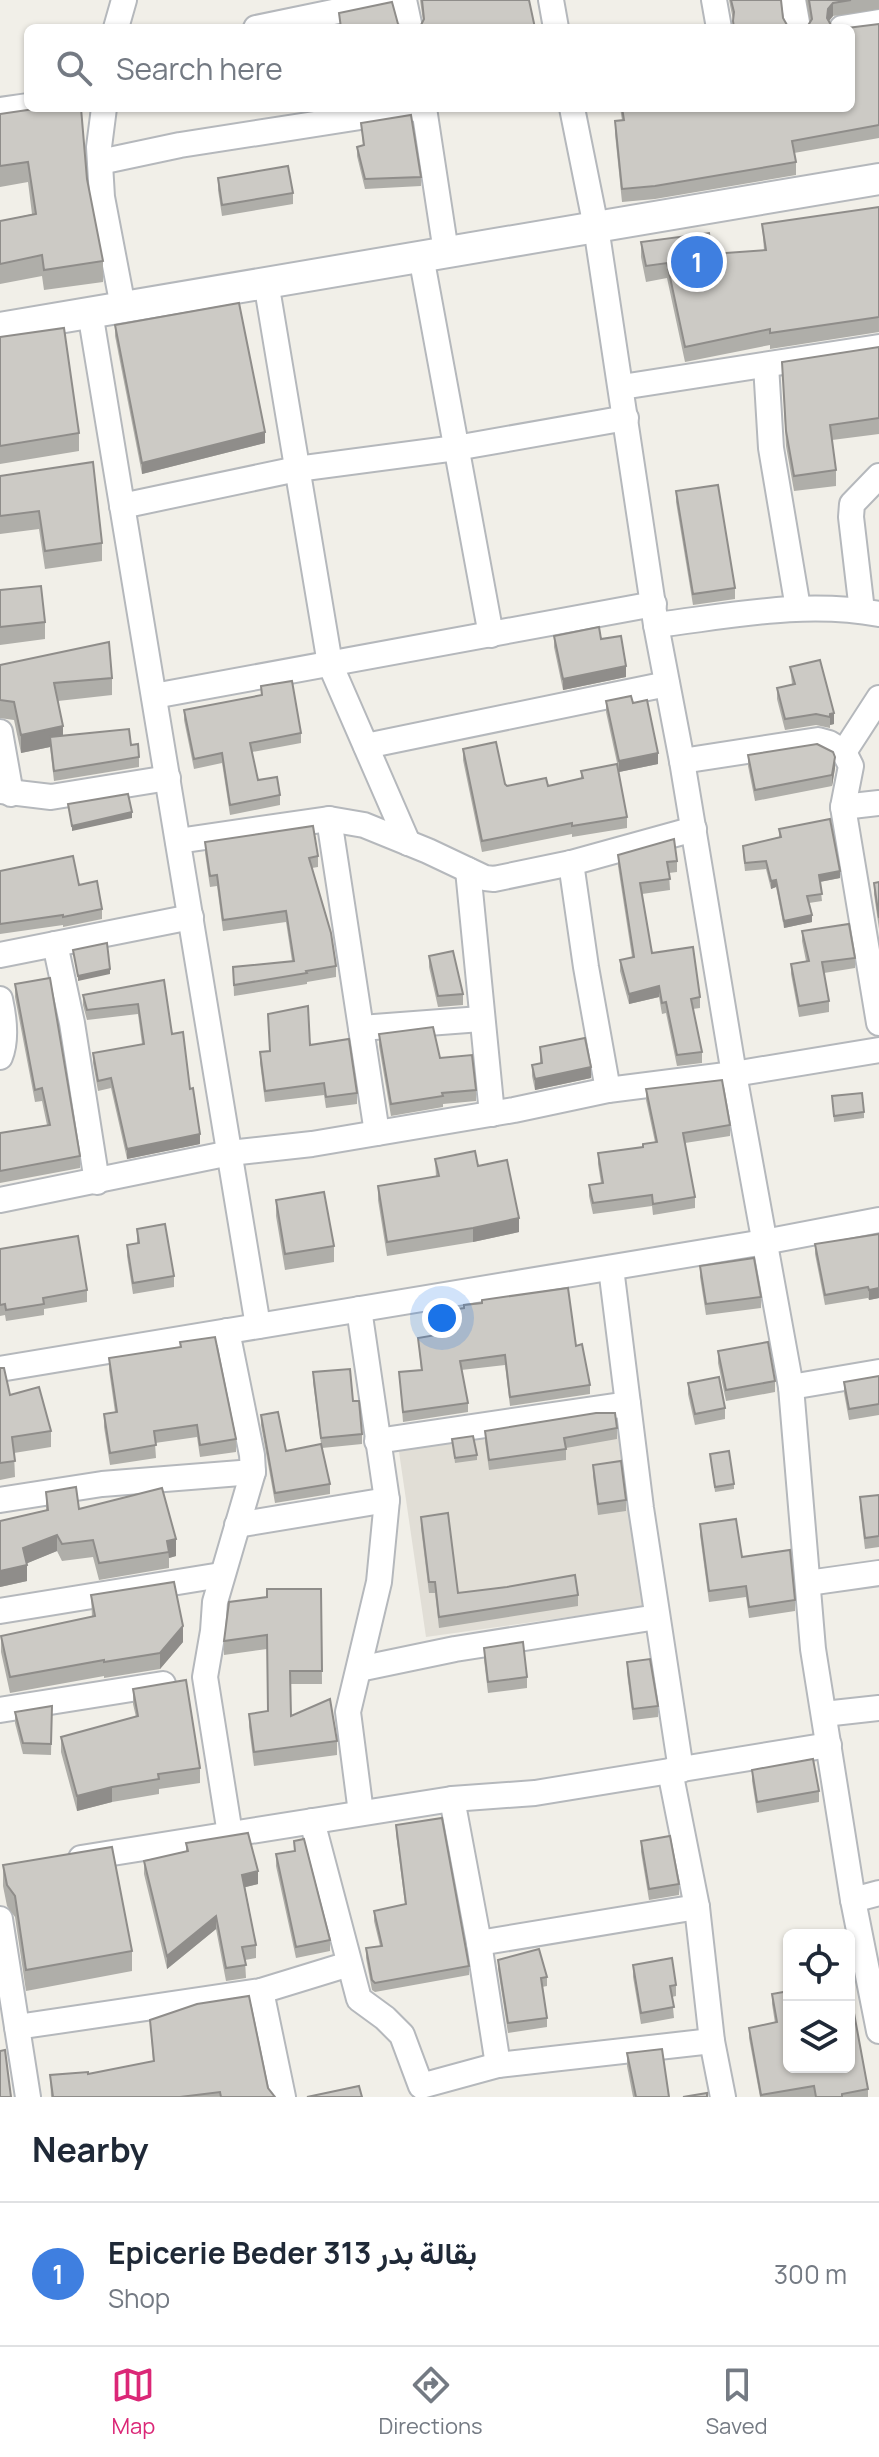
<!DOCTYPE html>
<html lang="en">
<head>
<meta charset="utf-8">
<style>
  :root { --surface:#fff; --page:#f6f6f7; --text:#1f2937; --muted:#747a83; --line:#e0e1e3; --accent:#db2777 }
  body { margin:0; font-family:Manrope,Vazirmatn,sans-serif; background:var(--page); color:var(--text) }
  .controls { position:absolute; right:24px; bottom:24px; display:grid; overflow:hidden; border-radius:12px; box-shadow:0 2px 6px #0004 }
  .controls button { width:72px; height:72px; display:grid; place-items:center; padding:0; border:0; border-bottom:2px solid var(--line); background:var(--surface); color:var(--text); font:40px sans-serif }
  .you { position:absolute; left:442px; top:1318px; width:28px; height:28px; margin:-20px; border:6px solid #fff; border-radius:50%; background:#1a73e8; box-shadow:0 0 0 12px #1a73e833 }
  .badge { display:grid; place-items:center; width:52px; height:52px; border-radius:50%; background:var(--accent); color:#fff; font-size:26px; font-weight:700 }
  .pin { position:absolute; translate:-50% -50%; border:4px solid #fff; box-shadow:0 2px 8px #0006 }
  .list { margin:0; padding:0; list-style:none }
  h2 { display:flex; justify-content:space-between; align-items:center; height:104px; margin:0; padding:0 32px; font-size:34px }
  h2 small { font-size:26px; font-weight:400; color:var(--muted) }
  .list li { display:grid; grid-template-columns:52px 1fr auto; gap:24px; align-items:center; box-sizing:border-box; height:144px; padding:0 32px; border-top:2px solid var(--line) }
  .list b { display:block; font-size:30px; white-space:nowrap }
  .list p { margin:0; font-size:26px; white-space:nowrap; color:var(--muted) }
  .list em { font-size:26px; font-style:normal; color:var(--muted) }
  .icon { flex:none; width:44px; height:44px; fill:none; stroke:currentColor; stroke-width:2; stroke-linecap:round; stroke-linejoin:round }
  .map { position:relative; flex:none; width:879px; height:2097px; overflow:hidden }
  .search { position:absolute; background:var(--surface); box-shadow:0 2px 6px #0004; left:24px; right:24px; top:24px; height:88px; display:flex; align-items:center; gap:20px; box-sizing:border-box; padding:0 28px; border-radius:12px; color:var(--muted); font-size:30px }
  .sheet { height:248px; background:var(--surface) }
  nav { display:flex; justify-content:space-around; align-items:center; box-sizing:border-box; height:112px; border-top:2px solid var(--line); background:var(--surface); font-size:22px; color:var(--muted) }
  nav a { display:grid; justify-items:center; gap:4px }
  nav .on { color:var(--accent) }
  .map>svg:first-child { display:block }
  .education { fill:#e1ded6 }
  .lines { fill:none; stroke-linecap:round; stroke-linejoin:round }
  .minor-casing { stroke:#b5b8bc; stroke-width:28 }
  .tertiary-casing { stroke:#b5b8bc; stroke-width:34 }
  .minor { stroke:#fff; stroke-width:24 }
  .tertiary { stroke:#fff; stroke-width:30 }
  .wall { fill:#afaea9 }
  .shaded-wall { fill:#8f8d8a }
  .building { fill:#cccac5; stroke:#8f8d8a; stroke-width:2 }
</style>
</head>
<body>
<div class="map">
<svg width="879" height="2097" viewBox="0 0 879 2097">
  <rect width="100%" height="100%" fill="#f1efe8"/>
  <path class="education" d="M619 1413 647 1606 426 1637 398 1445Z"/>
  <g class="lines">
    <defs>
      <g id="minor">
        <path d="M404 0 410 28"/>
        <path d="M551 0 556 28"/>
        <path d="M714 0 719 28"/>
        <path d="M793 0 798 28"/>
        <path d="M116 28 124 0"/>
        <path d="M256 28 391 0"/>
        <path d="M842 28 879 22"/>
        <path d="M104 108 99 147 102 197 123 307"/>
        <path d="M424 108 446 252"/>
        <path d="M572 108 596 227 656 625 682 761 734 1074 791 1387 813 1649 853 1900 879 2031"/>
        <path d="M0 110 28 106"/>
        <path d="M100 162 180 145 418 108"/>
        <path d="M421 256 491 635"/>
        <path d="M266 282 330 664 408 843"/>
        <path d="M90 312 258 1326"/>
        <path d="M766 365 771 448 798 608"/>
        <path d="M622 387 879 347"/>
        <path d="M122 506 297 469 456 448 626 418"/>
        <path d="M862 611 851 517 852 504 879 476"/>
        <path d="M656 625C731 616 804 600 879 614"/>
        <path d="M154 696 654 604"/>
        <path d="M0 732 11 794"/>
        <path d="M366 746 667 684"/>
        <path d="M844 752 879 698"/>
        <path d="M682 761 818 740 829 743 844 752 851 766 843 807 879 1023"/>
        <path d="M0 791 51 797 168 778"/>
        <path d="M843 807 879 803"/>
        <path d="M329 819 377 1133"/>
        <path d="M178 841 329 819 364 825 428 851 485 878 494 879 571 863 694 829"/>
        <path d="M571 863 586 967 608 1090"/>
        <path d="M468 870 492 1114"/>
        <path d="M55 944 72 1023 97 1182"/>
        <path d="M0 955 191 917"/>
        <path d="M0 999C4 1017 7 1040 0 1057"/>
        <path d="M361 1028 481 1019"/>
        <path d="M0 1200 230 1153 312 1144 514 1110 608 1090 734 1074 879 1050"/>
        <path d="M611 1268 641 1508 681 1770"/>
        <path d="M359 1309 387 1500 379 1582 348 1712 361 1813"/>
        <path d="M227 1331 252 1455 253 1472 215 1602 213 1631 205 1677 230 1834"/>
        <path d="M0 1369 764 1242 879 1220"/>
        <path d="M791 1387 879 1372"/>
        <path d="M377 1441 628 1404"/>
        <path d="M0 1500 102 1484 253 1472"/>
        <path d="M237 1525 387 1500"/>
        <path d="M808 1583 879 1573"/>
        <path d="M0 1611 221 1575"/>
        <path d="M359 1669 455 1649 657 1617"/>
        <path d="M0 1710 163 1684"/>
        <path d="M824 1714 879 1708"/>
        <path d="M670 1771 697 1907 712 2041 723 2097"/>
        <path d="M452 1799 479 1943 498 2065"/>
        <path d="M312 1821 359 1999 385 2018 402 2035 421 2086 498 2065 712 2041"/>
        <path d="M81 1858 452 1799 535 1793 829 1745"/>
        <path d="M853 1900 879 1893"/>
        <path d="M0 1919 28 2097"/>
        <path d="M479 1943 697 1907"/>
        <path d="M261 1991 283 2097"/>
        <path d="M17 2027 261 1991 349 1964"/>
      </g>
      <path id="tertiary" d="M0 328 879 179"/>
    </defs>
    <use href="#minor" class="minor-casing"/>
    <use href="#tertiary" class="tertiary-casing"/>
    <use href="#minor" class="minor"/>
    <use href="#tertiary" class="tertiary"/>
  </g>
  <g class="wall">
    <path d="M420 0H529L421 25 423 21Z"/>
    <path d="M729 0H781L783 18 787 25 792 28H733V20Z"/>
    <path d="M806 0H879V9L833 16 829 21 807 27 810 22Z"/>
    <path d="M879 24V138L794 153 796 162V175L655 199 622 202 615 134V121L622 120 620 108H851Z"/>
    <path d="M0 114 87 179 103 261V282L44 290 42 276 0 284V221L32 214 28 182 0 187Z"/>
    <path d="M361 123 421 177V186L365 189 357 156V147L363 145Z"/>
    <path d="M218 178 293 193V204L222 216 218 190Z"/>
    <path d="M879 207V332L770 349V345L685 362 667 278 646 282 641 257V242L712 254 764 250 762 224Z"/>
    <path d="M115 325 265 443 142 474 115 336Z"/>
    <path d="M0 337 79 433V451L0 464Z"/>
    <path d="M879 347V434L832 440 836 470V486L794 491 786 446 782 362Z"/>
    <path d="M0 476 102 543V561L45 569 39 529 0 534Z"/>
    <path d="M676 491 735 588V599L693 605 676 502Z"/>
    <path d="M0 590 45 622V639L0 645Z"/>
    <path d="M554 636 626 677 563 690 554 647Z"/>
    <path d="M820 660 834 724 830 725V728L816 725 785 730 777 699V688L792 684 790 667Z"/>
    <path d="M0 665 112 678V695L58 701 63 736 131 745 139 757V767L54 781 50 747 21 753 14 720 0 718Z"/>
    <path d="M261 686 301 733V743L252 752 258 780 280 795V805L230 815 222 763 194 769 184 720V710L261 695Z"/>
    <path d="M606 701 633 703 658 764 619 772 606 712Z"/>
    <path d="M463 749 507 786H548L581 779V771L627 817V828L572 837V834L482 852 463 760Z"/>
    <path d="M748 755 835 768 832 786 755 801 748 766Z"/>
    <path d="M779 829 840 878 820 882 822 901 809 903 812 922 784 928 776 887 771 889 766 869 745 871 743 853V846L779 837Z"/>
    <path d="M205 842 318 856V867L312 868 336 966V977L307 982V984L234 996 233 967 292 961 286 922 223 931 217 886 210 887 205 853Z"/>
    <path d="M618 855 677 861V872L669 873 670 890 642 894 652 953 700 997V1008L693 1009 702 1052V1063L677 1066 666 1013 662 1014 659 997 629 1004 620 971V960L632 957 618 866Z"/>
    <path d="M0 871 79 885 102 909V919L63 927V925L0 934Z"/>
    <path d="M879 882V929L874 894V883Z"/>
    <path d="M802 931 855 958V968L824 973 829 1001V1012L799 1017 791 974V964L806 961 802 941Z"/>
    <path d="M429 956 463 994V1005L438 1007 429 967Z"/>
    <path d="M164 980 172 1034 190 1089 200 1144 127 1159 111 1088 98 1091 93 1063V1053L142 1044 138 1014 87 1020 83 1005V995Z"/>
    <path d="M15 984 80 1156V1168L0 1183V1133L47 1125 42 1101 35 1102 15 997Z"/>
    <path d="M268 1014 310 1045 357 1093V1104L326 1108 324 1095 265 1102 260 1063V1052L270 1051Z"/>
    <path d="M379 1034 440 1058 476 1090V1101L443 1104V1107L391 1116 379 1046Z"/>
    <path d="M540 1047 591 1078 535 1090 532 1076V1065L540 1063Z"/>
    <path d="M646 1089 730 1125V1136L685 1143 695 1197V1208L653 1215 652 1206 593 1214 589 1196V1185L601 1183 598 1164V1153L643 1147 655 1142 646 1100Z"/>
    <path d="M832 1096 864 1112V1118L834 1122Z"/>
    <path d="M435 1159 478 1166 519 1232 473 1242 387 1256 378 1200V1186L436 1177Z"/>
    <path d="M276 1200 334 1246V1262L285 1270 276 1216Z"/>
    <path d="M137 1229 174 1276V1287L133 1294 127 1256V1245L137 1243Z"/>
    <path d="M879 1234V1298L869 1300 868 1298 825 1305 815 1254V1244Z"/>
    <path d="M0 1249 87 1290V1302L44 1309V1315L6 1321 5 1315 0 1316Z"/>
    <path d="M700 1266 761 1297V1308L706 1315 700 1277Z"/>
    <path d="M433 1312 576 1346 590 1385V1394L510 1406 505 1365 461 1370 468 1403V1412L403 1422 399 1372 421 1370 418 1338 434 1335Z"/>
    <path d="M180 1342 236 1439V1452L200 1457 197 1437 155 1443 156 1458 110 1465 104 1427V1414L115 1412 109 1370V1358L180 1347Z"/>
    <path d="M718 1351 775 1381V1392L726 1401 718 1363Z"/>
    <path d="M0 1368 10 1395 51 1431V1447L14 1453 15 1477 0 1480Z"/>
    <path d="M313 1372 353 1401 362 1434V1444L322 1448 330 1484V1494L275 1503 261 1425V1415L286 1451 321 1444 313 1382Z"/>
    <path d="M879 1376V1415L849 1420 844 1393V1382Z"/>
    <path d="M688 1383 725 1408V1419L695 1425 688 1394Z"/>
    <path d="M617 1428V1439L566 1448V1460L489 1470 485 1441V1431Z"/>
    <path d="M452 1439 477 1455V1460L455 1463Z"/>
    <path d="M710 1454 734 1484V1489L715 1492Z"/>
    <path d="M593 1465 626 1500V1511L598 1515 593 1476Z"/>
    <path d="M162 1488 176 1556 169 1558V1568L99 1580 93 1557 62 1561 57 1551 27 1563V1581L0 1587V1521L46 1510V1492L79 1509Z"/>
    <path d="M879 1495V1547L865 1549 860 1508V1497Z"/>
    <path d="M421 1517 458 1593 578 1595V1606L439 1628 435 1593H429L421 1528Z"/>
    <path d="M700 1524 795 1600V1611L749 1618 746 1597 709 1602 700 1535Z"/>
    <path d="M321 1589 322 1684H290L291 1716 337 1741V1755L254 1766 249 1727V1714L268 1711 267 1649 224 1655V1641Z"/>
    <path d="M91 1595 183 1642 160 1669 104 1678V1676L10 1693 1 1652V1636L92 1617Z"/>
    <path d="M484 1648 527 1677V1688L488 1693 484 1660Z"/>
    <path d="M627 1662 658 1706V1717L633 1720 627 1673Z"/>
    <path d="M133 1689 200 1768V1783L159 1789V1794L112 1802 77 1811 61 1752V1737L136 1717 133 1704Z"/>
    <path d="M52 1706 51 1755 23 1754 15 1723V1712Z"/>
    <path d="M752 1770 819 1791V1802L757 1813 752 1781Z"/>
    <path d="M396 1825 469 1966V1975L375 1992 372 1990 366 1958V1948L380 1946 374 1921V1911L405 1904 396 1834Z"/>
    <path d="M294 1841 330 1940V1951L296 1958 276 1866V1854L294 1851Z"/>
    <path d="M641 1841 679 1884V1895L649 1900 641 1852Z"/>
    <path d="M186 1843 258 1884 245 1887 256 1945V1958L245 1960 246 1978 226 1981 216 1929 167 1969 144 1874V1861L186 1851Z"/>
    <path d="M3 1865 132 1951V1971L26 1991 15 1917 7 1906 3 1886Z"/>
    <path d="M498 1960 547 1977V1986L542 1987 547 2018V2027L508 2033 498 1969Z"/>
    <path d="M633 1965 676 1985V1996L672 1997 674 2018 641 2024 633 1977Z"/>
    <path d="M772 1994 868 2089V2097H760L749 2038V2028L775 2023 772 2004Z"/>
    <path d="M150 2020 268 2088 275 2097H51L50 2075 88 2074 153 2061Z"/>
    <path d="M627 2053 669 2097H633L627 2066Z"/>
  </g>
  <g class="shaded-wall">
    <path d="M833 3V16L828 22V9Z"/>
    <path d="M265 432V443L142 474V463Z"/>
    <path d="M626 666V677L563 690V679Z"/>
    <path d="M834 713V724L830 725V714Z"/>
    <path d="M63 726V744L50 737V747L21 753V735Z"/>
    <path d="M658 753V764L619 772V761Z"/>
    <path d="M835 757V768L832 786V775Z"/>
    <path d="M132 812V818L72 831V826Z"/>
    <path d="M840 871V878L819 882V875Z"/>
    <path d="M776 880V887L771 889V881Z"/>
    <path d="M812 915V922L784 928V921Z"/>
    <path d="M110 969V974L78 981V976Z"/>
    <path d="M659 986V997L629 1004V994Z"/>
    <path d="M591 1067V1078L535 1090V1079Z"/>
    <path d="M200 1134V1144L127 1159V1149Z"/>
    <path d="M519 1218V1232L473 1242V1228Z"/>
    <path d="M879 1288V1298L869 1300V1290Z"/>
    <path d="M57 1535V1551L23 1565V1548Z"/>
    <path d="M176 1539V1556L169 1558 167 1541Z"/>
    <path d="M27 1565V1581L0 1587V1571Z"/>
    <path d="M183 1626V1642L160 1669V1653Z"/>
    <path d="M112 1787V1802L77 1811V1796Z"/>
    <path d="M258 1871V1884L242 1888V1875Z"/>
    <path d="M216 1916V1929L167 1969V1956Z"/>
  </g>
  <g class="building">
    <path d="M422 0H529L535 28H416L421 25 424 19Z"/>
    <path d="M731 0H781L783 18 787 25 792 28H734L733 21 734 12Z"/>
    <path d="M809 0H851L833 3 828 9 827 18 831 25 836 28H801L807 27 812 19Z"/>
    <path d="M392 2 398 24 404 28H341L339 13Z"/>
    <path d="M879 24V125L792 141 796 162 655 186 622 189 615 121 624 120 622 108H851V28H847Z"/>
    <path d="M41 108H81L87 179 103 261 44 270 42 255 0 264V221L36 214 28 162 0 166V114Z"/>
    <path d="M411 115 421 177 365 179 357 147 364 145 361 123Z"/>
    <path d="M288 166 293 193 222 205 218 178Z"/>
    <path d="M879 207V317L770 333V329L685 347 667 263 646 266 641 242 709 233 712 254 766 250 762 224Z"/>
    <path d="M239 303 265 432 142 463 115 325Z"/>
    <path d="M64 328 79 433 0 446V337Z"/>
    <path d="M879 347V418L830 425 836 470 794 476 786 431 782 362Z"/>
    <path d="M93 462 102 543 45 551 39 511 0 516V476Z"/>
    <path d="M718 485 735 588 693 594 676 491Z"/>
    <path d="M41 586 45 622 0 627V590Z"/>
    <path d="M599 627 601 639 621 636 626 666 563 679 554 636Z"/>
    <path d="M109 642 112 678 54 683 63 726 21 735 14 702 0 700V665Z"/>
    <path d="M820 660 834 713 830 714V717L816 714 785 719 777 688 795 684 790 667Z"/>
    <path d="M292 681 301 733 250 743 258 780 277 777 280 795 230 805 222 753 194 759 184 710 262 695 261 686Z"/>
    <path d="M631 696 633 703 647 700 658 753 619 761 606 701Z"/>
    <path d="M129 729 131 745 138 744 139 757 54 771 50 737Z"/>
    <path d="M496 742 505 784 507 786 546 778 548 786 583 778 581 771 617 764 627 817 572 826V823L482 841 463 749Z"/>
    <path d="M817 744 833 752 835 757 832 775 755 790 748 755Z"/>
    <path d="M128 794 132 812 72 826 68 804Z"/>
    <path d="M830 819 840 871 819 875 822 894 807 896 812 915 784 921 776 880 771 881 766 861 745 863 743 846 781 837 779 829Z"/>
    <path d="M313 826 318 856 309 858 331 933 336 966 306 971 307 973 234 985 233 967 294 961 286 911 223 920 217 875 210 876 205 842Z"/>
    <path d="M674 839 677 861 667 862 670 879 640 883 652 953 693 947 700 997 691 999 702 1052 677 1055 666 1002 662 1003 659 986 629 994 620 960 634 957 618 855Z"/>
    <path d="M73 856 79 885 97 881 102 909 63 917V915L0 924V871Z"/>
    <path d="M879 882V918L874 883Z"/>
    <path d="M849 924 855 958 822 962 829 1001 799 1006 791 964 809 961 802 931Z"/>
    <path d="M107 943 110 969 78 976 73 950Z"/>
    <path d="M453 951 463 994 438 996 429 956Z"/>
    <path d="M50 978 80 1156 0 1171V1133L50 1125 42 1088 35 1090 15 984Z"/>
    <path d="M164 980 172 1034 183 1032 190 1089 193 1088 200 1134 127 1149 111 1078 98 1081 93 1053 144 1044 138 1004 87 1010 83 995Z"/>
    <path d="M308 1006 310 1045 349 1039 357 1093 326 1097 324 1083 265 1091 260 1052 270 1051 268 1014Z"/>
    <path d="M433 1027 440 1058 472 1055 476 1090 442 1093 443 1096 391 1104 379 1034Z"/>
    <path d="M585 1038 591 1067 535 1079 532 1065 542 1063 540 1047Z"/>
    <path d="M722 1080 730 1125 683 1133 695 1197 653 1204 652 1195 593 1203 589 1185 603 1183 598 1153 643 1147V1144L657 1142 646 1089Z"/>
    <path d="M862 1093 864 1112 834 1116 832 1096Z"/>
    <path d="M475 1151 478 1166 507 1160 519 1218 473 1228 387 1242 378 1186 439 1176 435 1159Z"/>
    <path d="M324 1192 334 1246 285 1254 276 1200Z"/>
    <path d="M165 1224 174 1276 133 1283 127 1245 139 1243 137 1229Z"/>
    <path d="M879 1234V1288L869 1290 868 1287 825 1295 815 1244Z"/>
    <path d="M78 1236 87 1290 43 1298 44 1304 6 1310 5 1304 0 1305V1249Z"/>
    <path d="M754 1258 761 1297 706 1304 700 1266Z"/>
    <path d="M568 1288 576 1346 582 1344 590 1385 510 1397 505 1355 460 1361 468 1403 403 1412 399 1372 422 1370 418 1338 436 1335 433 1312 464 1308V1305L482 1303V1300Z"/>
    <path d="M215 1337 236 1439 200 1445 197 1425 154 1431 156 1445 110 1453 104 1414 117 1412 109 1358 181 1347 180 1342Z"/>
    <path d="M768 1342 775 1381 726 1390 718 1351Z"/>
    <path d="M0 1368H4L10 1395 39 1387 51 1431 12 1437 15 1461 0 1463Z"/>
    <path d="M350 1369 353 1401H359L362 1434 321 1438 313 1372Z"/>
    <path d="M879 1376V1404L849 1409 844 1382Z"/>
    <path d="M719 1377 725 1408 695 1414 688 1383Z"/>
    <path d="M278 1412 286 1451 321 1444 330 1484 275 1493 261 1415Z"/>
    <path d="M596 1413H615L617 1428 564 1438 566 1449 489 1460 485 1431Z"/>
    <path d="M473 1436 477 1455 455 1458 452 1439Z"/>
    <path d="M729 1451 734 1484 715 1487 710 1454Z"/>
    <path d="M621 1461 626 1500 598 1504 593 1465Z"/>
    <path d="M76 1487 79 1509 162 1488 176 1539 167 1541 169 1552 99 1563 93 1540 62 1544 57 1535 23 1548 27 1565 0 1571V1521L48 1510 46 1492Z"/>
    <path d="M879 1495V1536L865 1538 860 1497Z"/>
    <path d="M448 1513 458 1593 507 1587 575 1575 578 1595 439 1617 435 1582H429L421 1517Z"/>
    <path d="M736 1519 742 1557 790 1550 795 1600 749 1607 746 1586 709 1591 700 1524Z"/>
    <path d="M174 1582 183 1626 160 1653 104 1662V1660L10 1677 1 1636 95 1616 91 1595Z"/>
    <path d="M267 1589H321L322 1671H290L291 1716 330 1699 337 1741 254 1752 249 1714 268 1711 267 1635 224 1641 229 1602 267 1597Z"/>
    <path d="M523 1642 527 1677 488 1682 484 1648Z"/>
    <path d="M650 1659 658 1706 633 1709 627 1662Z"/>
    <path d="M186 1680 200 1768 158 1774 159 1779 112 1787 77 1796 61 1737 138 1716 133 1689Z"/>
    <path d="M52 1706 51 1744 23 1743 15 1712Z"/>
    <path d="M813 1759 819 1791 757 1802 752 1770Z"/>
    <path d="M442 1818 469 1966 375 1983 372 1980 366 1948 382 1946 374 1911 406 1904 396 1825Z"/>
    <path d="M248 1833 258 1871 242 1875 256 1945 242 1947 246 1965 226 1968 216 1916 167 1956 144 1861 188 1851 186 1843Z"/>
    <path d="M670 1836 679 1884 649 1889 641 1841Z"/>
    <path d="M304 1839 330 1940 296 1947 276 1854 295 1851 294 1841Z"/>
    <path d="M112 1847 132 1951 26 1970 15 1896 7 1885 3 1865Z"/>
    <path d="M539 1949 547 1977 541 1978 547 2018 508 2023 498 1960Z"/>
    <path d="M672 1958 676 1985 670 1986 674 2007 641 2013 633 1965Z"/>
    <path d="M849 1986 868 2089 842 2094V2097H816L814 2086 761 2095 749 2028 777 2022 772 1994 789 1991V2067H849Z"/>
    <path d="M249 1996 268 2088 275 2097H221L220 2092 180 2097H53L50 2075 88 2072V2074L154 2061 150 2020 197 2004Z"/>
    <path d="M662 2049 669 2097H636L627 2053Z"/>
    <path d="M5 2050 11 2097H0V2051Z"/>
    <path d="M359 2086 362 2097H307Z"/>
    <path d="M707 2093V2097H683Z"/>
  </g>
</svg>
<div class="controls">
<button><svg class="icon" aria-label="locate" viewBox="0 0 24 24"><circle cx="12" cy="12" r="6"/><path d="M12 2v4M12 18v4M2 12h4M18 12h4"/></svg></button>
<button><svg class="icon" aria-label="layers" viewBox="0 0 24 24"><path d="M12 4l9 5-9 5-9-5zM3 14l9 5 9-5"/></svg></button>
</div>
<div class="you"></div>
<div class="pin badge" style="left:697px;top:262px;background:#3f7fe0">1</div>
<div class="search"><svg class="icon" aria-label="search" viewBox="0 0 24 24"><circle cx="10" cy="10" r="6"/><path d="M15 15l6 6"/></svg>Search here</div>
</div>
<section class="sheet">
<h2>Nearby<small></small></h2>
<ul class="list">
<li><span class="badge" style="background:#3f7fe0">1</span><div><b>Epicerie Beder 313 بقالة بدر</b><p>Shop</p></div><em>300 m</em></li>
</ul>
</section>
<nav>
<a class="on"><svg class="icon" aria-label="map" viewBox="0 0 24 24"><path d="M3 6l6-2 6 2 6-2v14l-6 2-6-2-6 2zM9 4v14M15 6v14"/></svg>Map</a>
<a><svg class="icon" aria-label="directions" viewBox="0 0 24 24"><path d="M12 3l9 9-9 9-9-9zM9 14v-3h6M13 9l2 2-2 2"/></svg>Directions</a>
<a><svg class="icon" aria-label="saved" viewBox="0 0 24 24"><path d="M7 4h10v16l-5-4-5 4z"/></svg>Saved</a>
</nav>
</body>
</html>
